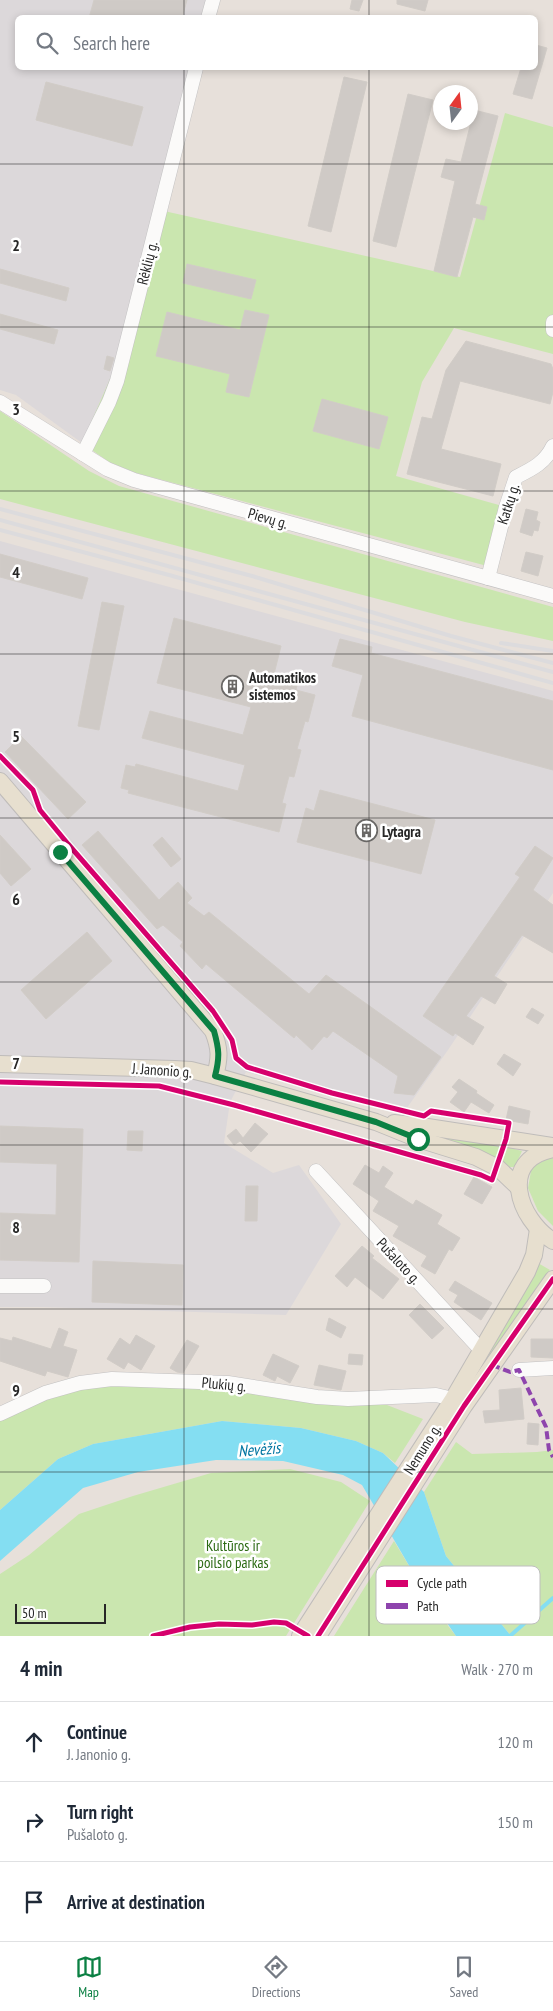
<!DOCTYPE html>
<html lang="en">
<head>
<meta charset="utf-8">
<style>
  :root { --surface:#fff; --page:#f2f2f3; --text:#1f2937; --muted:#747a83; --line:#e0e1e3; --accent:#0b8043 }
  body { margin:0; font-family:"PT Sans Narrow",sans-serif; background:var(--page); color:var(--text) }
  .compass { position:absolute; left:433px; top:85px; width:45px; height:45px; border-radius:50%; background:var(--surface); box-shadow:0 2px 8px #0003; rotate:15deg }
  .scale { position:absolute; left:15px; bottom:12px; width:91px; box-sizing:border-box; padding-left:5px; border:2px solid #272727; border-top:0; font-size:14px; line-height:18px; white-space:nowrap; color:#272727; -webkit-text-stroke:4px #fff; paint-order:stroke }
  .stop { position:absolute; width:15px; height:15px; margin:-11px; border:4px solid #0b8043; border-radius:50%; background:#fff }
  .stop.end { background:#0b8043; border-color:#fff; box-shadow:0 1px 5px #0008 }
  .list { margin:0; padding:0; list-style:none }
  h2 { display:flex; justify-content:space-between; align-items:center; height:65px; margin:0; padding:0 20px; font-size:21px }
  h2 small { font-size:16px; font-weight:400; color:var(--muted) }
  .list li { display:grid; grid-template-columns:32px 1fr auto; gap:15px; align-items:center; box-sizing:border-box; height:80px; padding:0 20px; border-top:1px solid var(--line) }
  .list b { display:block; font-size:19px; white-space:nowrap }
  .list p { margin:0; font-size:16px; white-space:nowrap; color:var(--muted) }
  .list em { font-size:16px; font-style:normal; color:var(--muted) }
  .icon { flex:none; width:28px; height:28px; fill:none; stroke:currentColor; stroke-width:2; stroke-linecap:round; stroke-linejoin:round }
  .map { position:relative; flex:none; width:553px; height:1636px; overflow:hidden }
  .search { position:absolute; background:var(--surface); box-shadow:0 2px 8px #0003; left:15px; right:15px; top:15px; height:55px; display:flex; align-items:center; gap:12px; box-sizing:border-box; padding:0 18px; border-radius:8px; color:var(--muted); font-size:19px }
  .sheet { height:305px; background:var(--surface) }
  nav { display:flex; justify-content:space-around; align-items:center; box-sizing:border-box; height:70px; border-top:1px solid var(--line); background:var(--surface); font-size:14px; color:var(--muted) }
  nav a { display:grid; justify-items:center; gap:2px }
  nav .on { color:var(--accent) }
  .map>svg:first-child { display:block }
  .industrial { fill:#dcd8da }
  .green { fill:#cae6af }
  .water { fill:#84def2 }
  .lines { fill:none; stroke-linecap:round; stroke-linejoin:round }
  .stream { stroke:#84def2; stroke-width:4 }
  .building { fill:#cfcac6; stroke:#d1ccc7 }
  .minor-casing { stroke:#c2c1c2; stroke-width:15 }
  .major-casing { stroke:#bfbcba; stroke-width:18 }
  .minor { stroke:#fbfaf9; stroke-width:14 }
  .major { stroke:#e7dfcf; stroke-width:16 }
  .rail { stroke:#dcdbdd; stroke-width:4 }
  .quiet { stroke:#8e44ad; stroke-width:4; stroke-dasharray:8 4; stroke-linecap:butt }
  .cycleway-casing { stroke:#fff; stroke-width:8 }
  .cycleway { stroke:#d6006c; stroke-width:5 }
  .route { stroke:#0b8043; stroke-width:6 }
  .grid { fill:none; stroke:#272727; stroke-width:1; stroke-opacity:0.55 }
  .labels { text-anchor:middle; dominant-baseline:central; stroke-width:5; stroke-linejoin:round; paint-order:stroke }
  .street-label { font-size:15px; fill:#272727; stroke:#fff }
  .poi-label { font-size:15px; font-weight:bold; fill:#272727; stroke:#fff; text-anchor:start }
  .park-label { font-size:15px; fill:#2a6911; stroke:#fff }
  .water-label { font-size:16px; font-style:italic; fill:#0075a1; stroke:#fff }
  .key { fill:#fff; stroke:#bebebe; stroke-width:1 }
  .key-label { font-size:14px; fill:#272727 }
  .grid-label { font-size:16px; text-anchor:middle; font-weight:bold; fill:#272727; stroke:#fff; stroke-width:5; stroke-linejoin:round; paint-order:stroke }
</style>
</head>
<body>
<div class="map">
<svg width="553" height="1636" viewBox="0 0 553 1636">
  <rect width="100%" height="100%" fill="#e7e0da"/>
  <g class="industrial">
    <path d="M0 0H207L203 17 18 18V68H191L113 372 82 443 16 395 0 390Z"/>
    <path d="M0 541 553 691V893L448 1050 404 1112 246 1072 230 1102 224 1143 273 1173 299 1165 341 1224 286 1315 43 1307H0Z"/>
  </g>
  <g class="green">
    <path d="M505 113 553 127V354L454 328 422 382 396 476 506 507 491 567 136 473 109 462 82 443 113 372 155 209 460 277Z"/>
    <path d="M0 411 89 471 119 486 553 607V641L465 622 0 499Z"/>
    <path d="M423 1132 501 1146 497 1159 486 1153Z"/>
    <path d="M507 1147 522 1151 515 1167H510L502 1163Z"/>
    <path d="M553 1156V1226L538 1211 528 1188 531 1171 535 1165Z"/>
    <path d="M538 1263 550 1270 487 1360 482 1364Z"/>
    <path d="M109 1384 229 1387 350 1404 387 1405 423 1419 395 1463 383 1453 356 1441 301 1428 222 1421 93 1444 58 1459 0 1510V1419C39 1400 65 1389 109 1384Z"/>
    <path d="M456 1442 472 1454 537 1452 553 1450V1636H511L446 1556 424 1492Z"/>
    <path d="M290 1469 341 1482 370 1501 286 1636H0V1574L29 1555 79 1514 133 1496 211 1473Z"/>
    <path d="M394 1541 435 1609 456 1636H334Z"/>
  </g>
  <path class="water" d="M222 1421 301 1428 356 1441 383 1453 424 1492 446 1556 511 1636H456L418 1581 362 1485 343 1475 283 1461 216 1460 138 1472 83 1488 0 1561V1510L58 1459 93 1444Z"/>
  <g class="lines">
    <path class="stream" d="M510 1636 553 1598"/>
  </g>
  <g class="building">
    <path d="M94 0H187L182 18H89Z"/>
    <path d="M352 0H363L359 11 350 9Z"/>
    <path d="M397 0H428L425 11 397 4Z"/>
    <path d="M536 45 547 48 532 99 513 94 521 68H536Z"/>
    <path d="M344 77 367 82 331 232 308 226Z"/>
    <path d="M46 82 143 107 132 146 36 120Z"/>
    <path d="M408 94 433 100 396 247 373 241Z"/>
    <path d="M474 110 498 116 475 204 487 207 484 220 473 217 457 277 434 271 455 181 441 177 446 159 461 162Z"/>
    <path d="M187 264 256 280 251 299 183 283Z"/>
    <path d="M0 269 69 288 66 301 0 283Z"/>
    <path d="M245 310 269 315 249 397 226 392 230 374 156 356 167 312 240 330Z"/>
    <path d="M0 314 58 330 54 344 0 329Z"/>
    <path d="M466 341 551 364 553 369V392L550 404 460 381 441 449 501 464 493 496 407 474 422 417 432 419 446 370Z"/>
    <path d="M107 356 114 358 110 371 104 369Z"/>
    <path d="M322 399 388 417 379 449 313 431Z"/>
    <path d="M526 509 538 512 536 520 540 522 538 531 534 530 532 536 520 532Z"/>
    <path d="M526 552 543 556 538 576 521 571Z"/>
    <path d="M0 554 88 578 82 599 0 577Z"/>
    <path d="M102 602 124 606 99 730 78 726Z"/>
    <path d="M174 618 281 646 274 674 298 680 296 690 315 695 308 722 305 721 297 749 301 750 294 777 289 776 282 803 286 804 279 832 128 793 129 790 121 788 126 765 135 767 136 764 238 791 245 765 142 738 150 711 243 735 251 707 157 683Z"/>
    <path d="M340 639 372 647 371 653 553 701V770L352 716 363 675 332 666Z"/>
    <path d="M21 736 86 802 68 819 5 752Z"/>
    <path d="M320 790 435 820 421 874 297 842 306 808 314 811Z"/>
    <path d="M98 831 159 900 178 882 192 898 187 903 204 916 209 912 309 994 326 975 441 1057 414 1095 394 1093 398 1076 333 1031 327 1038 324 1036 312 1050 296 1035 294 1038 206 964 202 969 180 946 183 942 163 925 157 929 82 845Z"/>
    <path d="M0 835 31 869 11 886 0 873Z"/>
    <path d="M162 837 181 859 171 867 153 845Z"/>
    <path d="M535 846 553 858 533 890 553 905V953L522 935 494 976 507 984 495 1004 481 996 466 1016 484 1027 473 1045 455 1033 453 1036 423 1016 520 877 515 874Z"/>
    <path d="M87 932 112 961 46 1019 21 990Z"/>
    <path d="M532 1008 544 1015 538 1024 526 1017Z"/>
    <path d="M504 1054 521 1064 513 1076 497 1064Z"/>
    <path d="M459 1079 477 1091 476 1093 494 1105 489 1113 471 1102 464 1112 450 1102 458 1092 452 1087Z"/>
    <path d="M509 1106 530 1111 528 1124 506 1120Z"/>
    <path d="M255 1123 268 1134 251 1152 240 1141 234 1145 227 1136 236 1129 243 1138Z"/>
    <path d="M0 1126 83 1129 79 1262 0 1260V1213L56 1215 57 1164 0 1162Z"/>
    <path d="M128 1131H143L142 1151 127 1150Z"/>
    <path d="M365 1165 379 1173 383 1166 393 1173 384 1187 413 1205 416 1200 442 1215 437 1224 460 1238 452 1251 449 1249 435 1274 421 1266 427 1256 393 1236 399 1226 373 1211 379 1201 353 1184Z"/>
    <path d="M474 1177 492 1187 482 1204 464 1194Z"/>
    <path d="M246 1186H258L257 1221H245Z"/>
    <path d="M362 1246 374 1256 372 1258 399 1279 383 1299 355 1277 347 1287 335 1276Z"/>
    <path d="M93 1261 183 1265 182 1305 92 1302Z"/>
    <path d="M455 1281 492 1303 481 1320 454 1302 458 1295 449 1290Z"/>
    <path d="M420 1304 444 1328 432 1339 409 1315Z"/>
    <path d="M329 1318 346 1327 341 1338 326 1330Z"/>
    <path d="M59 1328 68 1332 63 1346 77 1350 68 1377 47 1371 45 1376 0 1361V1338L12 1341 13 1337 51 1349Z"/>
    <path d="M136 1335 155 1346 141 1370 128 1362 124 1369 107 1359 120 1338 130 1345Z"/>
    <path d="M531 1339H553V1358L531 1357Z"/>
    <path d="M187 1340 199 1346 183 1373 177 1372 170 1368Z"/>
    <path d="M273 1354 299 1366 290 1383 277 1376 275 1381 263 1375Z"/>
    <path d="M349 1354 363 1355 362 1365 348 1364Z"/>
    <path d="M319 1365 346 1371 341 1390 314 1385Z"/>
    <path d="M521 1388 524 1419 485 1423 483 1411 500 1410 499 1390Z"/>
    <path d="M528 1423 539 1424 538 1445 527 1444Z"/>
  </g>
  <g class="lines">
    <defs>
      <g id="minor">
        <path d="M208 18 213 0"/>
        <path d="M553 322V330"/>
        <path d="M0 402 107 469 134 480 553 596"/>
        <path d="M83 454 109 402 117 381 196 68"/>
        <path d="M488 578 506 507 516 477C532 469 545 463 553 446"/>
        <path d="M316 1171 481 1350"/>
        <path d="M0 1286H44"/>
        <path d="M519 1370 553 1368"/>
        <path d="M0 1414 45 1393 80 1383 112 1379 228 1383 317 1397 348 1399 436 1395 453 1399"/>
      </g>
      <g id="major">
        <path d="M0 781 213 1031C220 1049 220 1057 215 1076"/>
        <path d="M0 1064 174 1069 191 1070 215 1076 376 1122 418 1139 476 1157 498 1168 517 1186"/>
        <path d="M394 1123 421 1126 553 1146"/>
        <path d="M553 1149C498 1160 518 1219 553 1241"/>
        <path d="M300 1636 453 1399 527 1272 534 1255 538 1229"/>
        <path d="M318 1636 464 1406 553 1279"/>
      </g>
    </defs>
    <use href="#minor" class="minor-casing"/>
    <use href="#major" class="major-casing"/>
    <use href="#minor" class="minor"/>
    <use href="#major" class="major"/>
    <g class="rail">
      <path d="M0 509 252 576 451 636 553 663"/>
      <path d="M0 520 553 672"/>
      <path d="M0 530 169 575 553 683"/>
      <path d="M501 643 553 651"/>
    </g>
    <path class="quiet" d="M492 1365 510 1372 519 1370 546 1427 549 1450 553 1457"/>
    <defs>
      <g id="cycleway">
        <path d="M0 756 33 790 40 810 68 844 213 1011 232 1040 236 1058 247 1067 332 1093 424 1116 431 1111 509 1123 506 1139 492 1180 481 1175 234 1105 159 1086 0 1082"/>
        <path d="M153 1636 190 1627 219 1624 252 1625 274 1622 286 1623 308 1636"/>
        <path d="M318 1636 464 1406 553 1279"/>
      </g>
    </defs>
    <use href="#cycleway" class="cycleway-casing"/>
    <use href="#cycleway" class="cycleway"/>
  </g>
  <g class="lines">
    <path class="route" d="M60 852 214 1031C219 1049 220 1057 215 1076L376 1122 418 1139"/>
  </g>
  <path class="grid" d="M184 0V18M369 0V18M184 68V1636M369 68V1636M0 164H553M0 327H553M0 491H553M0 654H553M0 818H553M0 982H553M0 1145H553M0 1309H553M0 1472H553"/>
  <defs>
    <symbol id="building-ring" viewBox="-11 -11 22 22"><circle r="9.5" fill="#fff" stroke="#6a6866" stroke-width="1.5"/><path d="M-4-6H4V6H1V3H-1V6H-4ZM-2.5-4.3h1.7v1.8h-1.7ZM.8-4.3h1.7v1.8H.8ZM-2.5-1h1.7V.8h-1.7ZM.8-1h1.7V.8H.8Z" fill="#6a6866"/></symbol>
  </defs>
  <g fill-rule="evenodd">
    <use href="#building-ring" x="220" y="674" width="25" height="25"/>
    <use href="#building-ring" x="354" y="818" width="25" height="25"/>
  </g>
  <g class="labels">
    <g class="street-label">
      <text transform="translate(147 263) rotate(-76)">Rėklių g.</text>
      <text transform="translate(508 504) rotate(-72)">Katkų g.</text>
      <text transform="translate(268 518) rotate(16)">Pievų g.</text>
      <text transform="translate(162 1070) rotate(4)">J. Janonio g.</text>
      <text transform="translate(399 1261) rotate(47)">Pušaloto g.</text>
      <text transform="translate(224 1384) rotate(5)">Plukių g.</text>
      <text transform="translate(422 1449) rotate(-58)">Nemuno g.</text>
    </g>
    <g class="poi-label">
      <text x="249" y="677">Automatikos<tspan x="249" dy="17">sistemos</tspan></text>
      <text x="382" y="831">Lytagra</text>
    </g>
    <g class="park-label">
      <text x="233" y="1545">Kultūros ir<tspan x="233" dy="17">poilsio parkas</tspan></text>
    </g>
    <g class="water-label">
      <text transform="translate(259 1449) rotate(-5)">Nevėžis</text>
    </g>
  </g>
  <rect x="376" y="1566" width="164" height="58" rx="8" class="key"/>
  <rect x="386" y="1580" width="22" height="7" fill="#d6006c"/>
  <rect x="386" y="1603" width="22" height="6" fill="#8e44ad"/>
  <g class="key-label">
    <text x="417" y="1588">Cycle path</text>
    <text x="417" y="1611">Path</text>
  </g>
  <g class="grid-label">
    <text x="16" y="251">2</text>
    <text x="16" y="415">3</text>
    <text x="16" y="578">4</text>
    <text x="16" y="742">5</text>
    <text x="16" y="905">6</text>
    <text x="16" y="1069">7</text>
    <text x="16" y="1233">8</text>
    <text x="16" y="1396">9</text>
  </g>
</svg>
<svg class="compass" viewBox="-18 -18 36 36"><path d="M0-13l5 13h-10z" fill="#e53935"/><path d="M0 13l5-13h-10z" fill="#747a83"/></svg>
<div class="scale">50 m</div>
<div class="stop" style="left:418px;top:1139px"></div>
<div class="stop end" style="left:60px;top:852px"></div>
<div class="search"><svg class="icon" aria-label="search" viewBox="0 0 24 24"><circle cx="10" cy="10" r="6"/><path d="M15 15l6 6"/></svg>Search here</div>
</div>
<section class="sheet">
<h2>4 min<small>Walk · 270 m</small></h2>
<ul class="list">
<li><svg class="icon" aria-label="ahead" viewBox="0 0 24 24"><path d="M12 20V5M6 11l6-6 6 6"/></svg><div><b>Continue</b><p>J. Janonio g.</p></div><em>120 m</em></li>
<li><svg class="icon" aria-label="right" viewBox="0 0 24 24"><path d="M7 20v-9h11M14 6l5 5-5 5"/></svg><div><b>Turn right</b><p>Pušaloto g.</p></div><em>150 m</em></li>
<li><svg class="icon" aria-label="arrive" viewBox="0 0 24 24"><path d="M6 21V4h12l-3 4 3 4H6"/></svg><div><b>Arrive at destination</b></div></li>
</ul>
</section>
<nav>
<a class="on"><svg class="icon" aria-label="map" viewBox="0 0 24 24"><path d="M3 6l6-2 6 2 6-2v14l-6 2-6-2-6 2zM9 4v14M15 6v14"/></svg>Map</a>
<a><svg class="icon" aria-label="directions" viewBox="0 0 24 24"><path d="M12 3l9 9-9 9-9-9zM9 14v-3h6M13 9l2 2-2 2"/></svg>Directions</a>
<a><svg class="icon" aria-label="saved" viewBox="0 0 24 24"><path d="M7 4h10v16l-5-4-5 4z"/></svg>Saved</a>
</nav>
</body>
</html>
